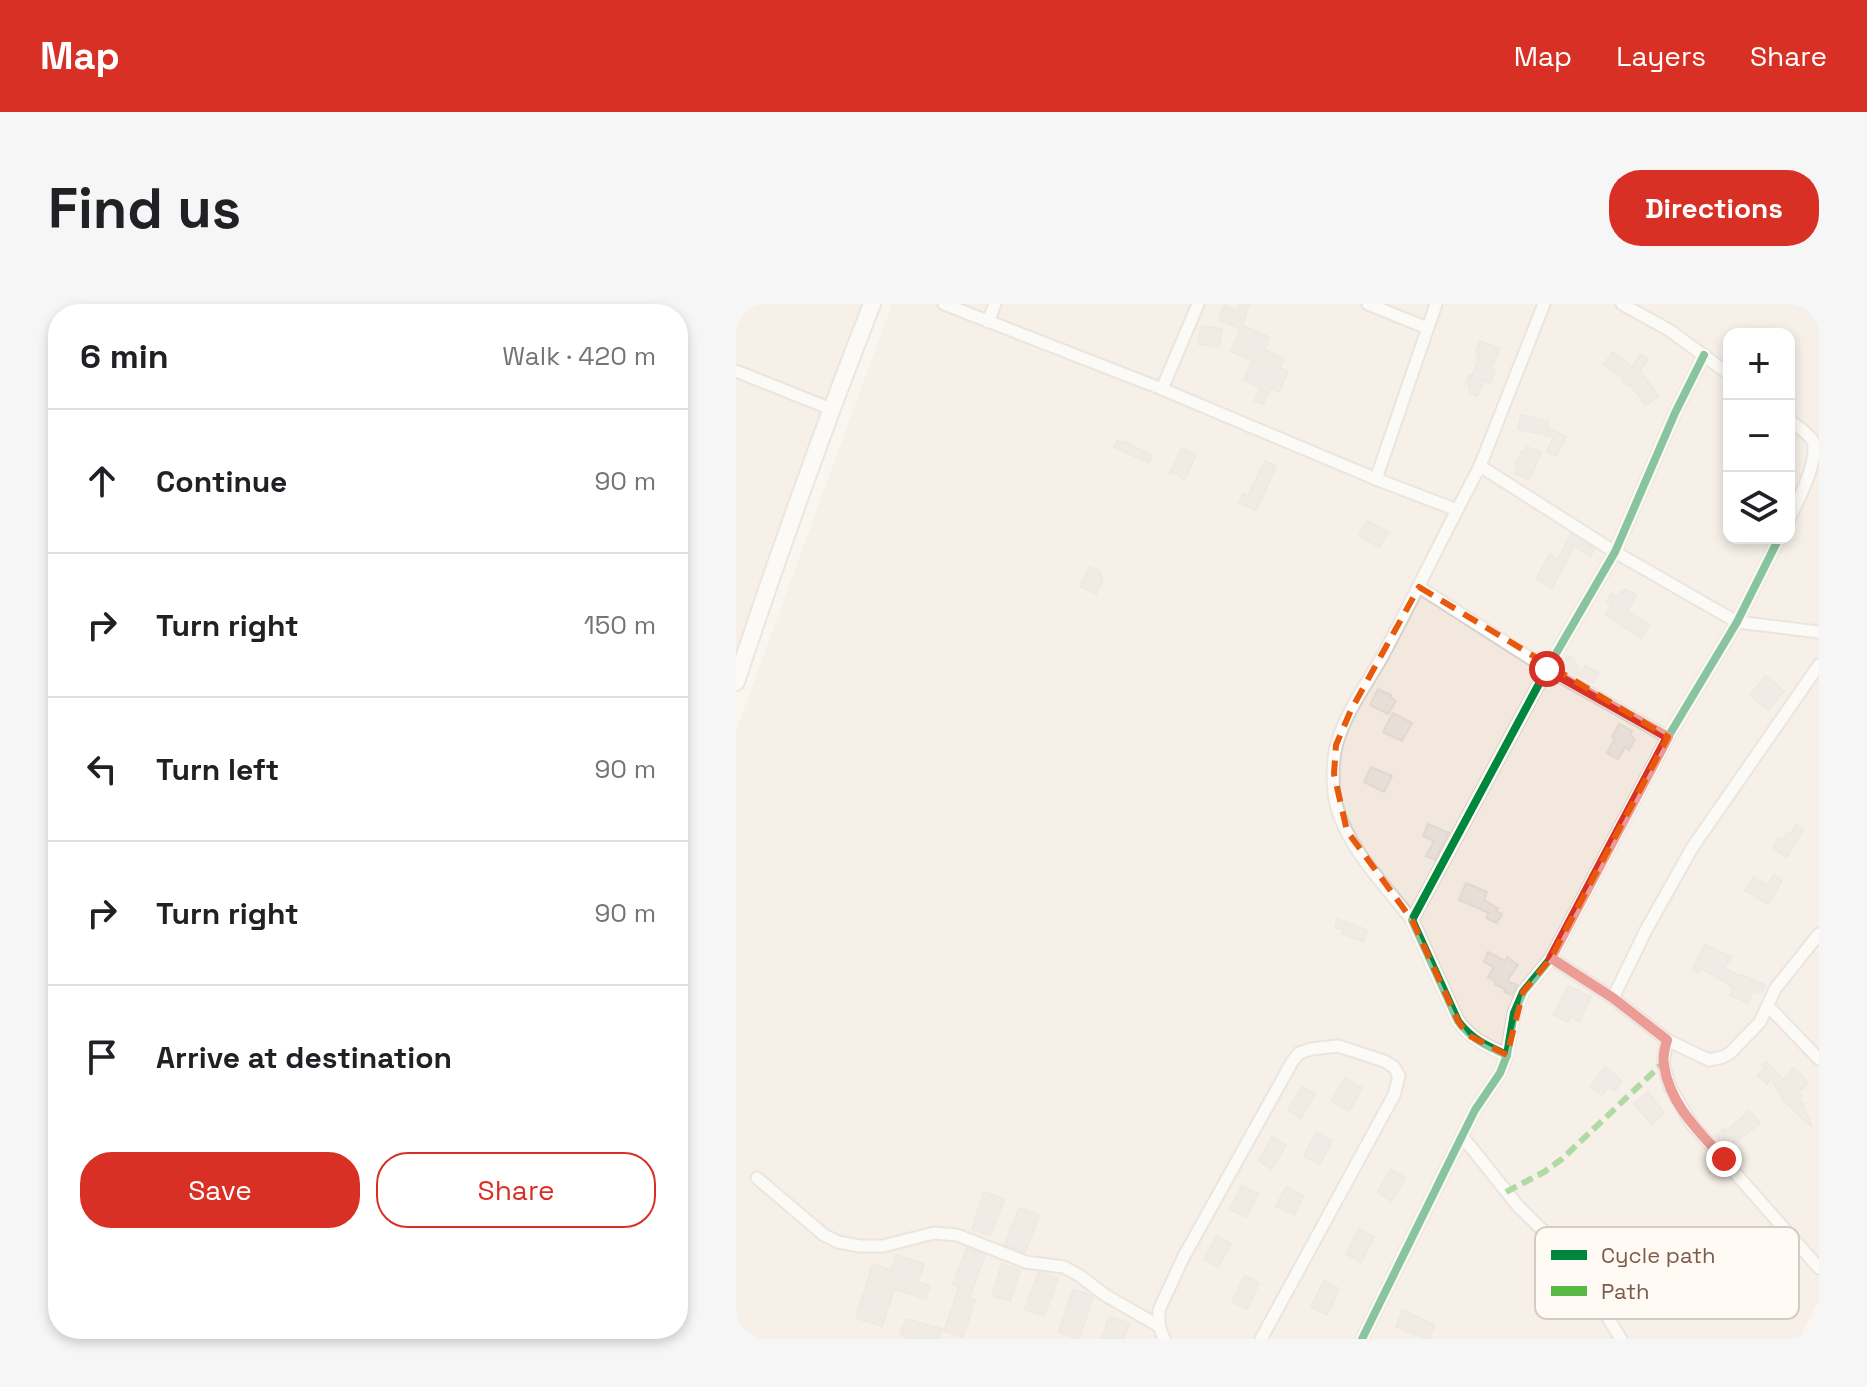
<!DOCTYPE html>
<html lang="en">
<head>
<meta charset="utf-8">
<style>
  :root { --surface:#fff; --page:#f6f6f6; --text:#202124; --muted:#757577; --line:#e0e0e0; --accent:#d93025 }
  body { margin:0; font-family:"Space Grotesk",sans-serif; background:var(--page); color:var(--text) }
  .controls { position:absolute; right:24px; top:24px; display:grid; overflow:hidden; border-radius:16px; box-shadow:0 4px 12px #0003 }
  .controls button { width:72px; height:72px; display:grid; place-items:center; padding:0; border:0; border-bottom:2px solid var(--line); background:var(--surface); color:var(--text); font:40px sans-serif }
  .stop { position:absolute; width:24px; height:24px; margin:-18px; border:6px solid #d93025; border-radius:50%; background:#fff }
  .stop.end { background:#d93025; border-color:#fff; box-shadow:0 2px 8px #0008 }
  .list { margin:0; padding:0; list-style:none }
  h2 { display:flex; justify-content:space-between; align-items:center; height:104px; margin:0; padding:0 32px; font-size:34px }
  h2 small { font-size:26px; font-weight:400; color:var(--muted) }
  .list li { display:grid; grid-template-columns:52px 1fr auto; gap:24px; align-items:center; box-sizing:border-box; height:144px; padding:0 32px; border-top:2px solid var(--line) }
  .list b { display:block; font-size:30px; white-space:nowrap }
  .list em { font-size:26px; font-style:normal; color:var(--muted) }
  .actions { display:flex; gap:16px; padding:24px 32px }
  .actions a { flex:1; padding:18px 0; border:2px solid var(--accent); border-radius:32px; text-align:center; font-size:28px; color:var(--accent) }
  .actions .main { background:var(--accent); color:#fff }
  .icon { flex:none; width:44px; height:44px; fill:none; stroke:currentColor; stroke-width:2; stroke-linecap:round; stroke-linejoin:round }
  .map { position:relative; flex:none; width:1083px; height:1035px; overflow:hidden; border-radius:32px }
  header { display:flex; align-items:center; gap:48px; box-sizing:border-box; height:112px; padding:0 40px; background:var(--accent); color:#fff }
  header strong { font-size:38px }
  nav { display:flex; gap:44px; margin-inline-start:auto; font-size:28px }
  .intro { display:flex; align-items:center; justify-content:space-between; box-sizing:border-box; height:192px; padding:0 48px }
  h1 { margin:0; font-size:56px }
  .button { padding:20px 36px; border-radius:32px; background:var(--accent); color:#fff; font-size:28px; font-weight:700 }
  main { display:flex; gap:48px; padding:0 48px }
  aside { flex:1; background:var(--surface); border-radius:32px; box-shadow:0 4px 12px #0003 }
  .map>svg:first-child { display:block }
  .residential { fill:#f2e8de; fill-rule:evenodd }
  .building { fill:#e6ded7; stroke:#e2d8d2; stroke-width:2 }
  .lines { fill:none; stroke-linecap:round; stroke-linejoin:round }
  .street-casing { stroke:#d7d1cb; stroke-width:15 }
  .secondary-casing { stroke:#d9d2cb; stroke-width:20 }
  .street { stroke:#fefefd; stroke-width:11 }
  .secondary { stroke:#fefefd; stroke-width:16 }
  .quiet { stroke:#58b947; stroke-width:6; stroke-dasharray:12 6; stroke-linecap:butt }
  .cycleway-casing { stroke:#fffaf3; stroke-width:13 }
  .cycleway { stroke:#00873e; stroke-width:8 }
  .route { stroke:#d93025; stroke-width:10 }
  .marked { fill:none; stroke:#e8590c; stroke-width:6; stroke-dasharray:16 10; stroke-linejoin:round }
  .key { fill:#fffaf3; stroke:#d7cbc1; stroke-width:2 }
  .key-label { font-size:22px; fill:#7a5c4d }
</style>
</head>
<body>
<header>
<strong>Map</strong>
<nav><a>Map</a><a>Layers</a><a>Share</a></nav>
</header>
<div class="intro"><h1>Find us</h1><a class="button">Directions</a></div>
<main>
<aside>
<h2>6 min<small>Walk · 420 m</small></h2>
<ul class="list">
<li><svg class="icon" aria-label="ahead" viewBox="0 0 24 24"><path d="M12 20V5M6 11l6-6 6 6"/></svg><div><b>Continue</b></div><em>90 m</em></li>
<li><svg class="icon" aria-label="right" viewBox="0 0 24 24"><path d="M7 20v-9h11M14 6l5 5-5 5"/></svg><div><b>Turn right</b></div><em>150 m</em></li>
<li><svg class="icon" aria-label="left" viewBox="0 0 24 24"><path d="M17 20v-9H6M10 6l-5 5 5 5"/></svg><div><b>Turn left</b></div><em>90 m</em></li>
<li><svg class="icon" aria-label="right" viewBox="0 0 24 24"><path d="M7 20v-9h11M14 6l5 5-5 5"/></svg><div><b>Turn right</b></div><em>90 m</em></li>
<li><svg class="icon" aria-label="arrive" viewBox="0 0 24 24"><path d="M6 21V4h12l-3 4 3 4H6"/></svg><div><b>Arrive at destination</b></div></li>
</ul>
<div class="actions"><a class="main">Save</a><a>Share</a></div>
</aside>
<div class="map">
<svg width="1083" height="1035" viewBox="0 0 1083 1035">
  <rect width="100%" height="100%" fill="#f9f5f0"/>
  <g class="residential">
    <path d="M0 0H128L0 367Z"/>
    <path d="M156 0H1083V997L1063 1035H0V427ZM993 30H1053V234H993Z"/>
  </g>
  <g class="building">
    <path d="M504 0H513L506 22 533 33 529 46 548 55 544 64 552 68 543 88 534 84 527 100 519 97 524 83 508 76 517 56 495 48 504 24 483 16 488 2 502 7Z"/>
    <path d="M465 22 486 25 483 43 462 40Z"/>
    <path d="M744 37 764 45 755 65 759 66 754 79 748 76 741 92 733 89 734 81 730 80 733 71 736 72 743 54 741 53 743 49 740 48Z"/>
    <path d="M877 48 896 63 905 50 912 55 904 67 923 92 910 101 896 83 887 78 889 76 868 60Z"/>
    <path d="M785 111 812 117 811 123 830 133 820 152 811 147 818 133 782 125Z"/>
    <path d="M381 137 386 139 387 137 416 152 413 159 378 143Z"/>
    <path d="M791 143 805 149 793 176 779 169 782 163 779 161 786 147 788 148Z"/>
    <path d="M446 144 460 151 448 176 442 170 434 169Z"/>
    <path d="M529 157 540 162 520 206 503 199 507 190 512 192Z"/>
    <path d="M631 217 652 228 644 243 623 232Z"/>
    <path d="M835 230 859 245 854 252 838 242 816 284 800 275 814 250 822 255Z"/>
    <path d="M354 263 363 267 367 276 360 290 344 282Z"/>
    <path d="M889 285 900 291 891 307 913 321 905 334 870 311 876 300 871 298 875 290 881 293 885 287 887 289Z"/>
    <path d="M831 352 837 354 846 369 849 362 863 369 857 379 826 363Z"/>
    <path d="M1030 372 1048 387 1032 406 1014 391Z"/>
    <path d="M642 385 655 391 654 393 660 397 652 410 634 401Z"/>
    <path d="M657 409 676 419 666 437 647 428Z"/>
    <path d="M883 420 896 427 894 431 899 435 893 446 889 443 882 455 871 449 879 434 876 433Z"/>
    <path d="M635 463 656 472 648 488 628 478Z"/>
    <path d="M692 520 713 529 699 556 690 552 698 537 687 532Z"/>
    <path d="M1060 521 1067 525 1051 553 1037 544 1043 534 1047 536 1051 529 1054 531Z"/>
    <path d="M1038 571 1046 576 1033 599 1031 598 1030 599 1009 586 1018 573 1031 582Z"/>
    <path d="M730 579 751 588 748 596 762 604 760 607 766 610 761 619 750 614 753 609 723 596Z"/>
    <path d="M601 615 631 626 627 637 606 630 608 626 599 624Z"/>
    <path d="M969 641 995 653 988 664 1005 673 1006 671 1029 681 1025 689 1017 686 1012 699 994 691 997 683 966 665 963 669 956 665Z"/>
    <path d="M752 648 769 657 771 653 782 661 771 677 781 681 776 691 768 688 769 685 759 680 760 678 752 673 758 663 748 658Z"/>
    <path d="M832 682 855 693 843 717 834 713 832 718 818 711Z"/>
    <path d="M1030 758 1047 776 1058 764 1072 779 1062 789 1065 792 1063 796 1068 800 1067 801 1076 823 1048 797 1035 774 1031 780 1022 771 1029 765 1026 761Z"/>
    <path d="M869 763 886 777 879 787 872 783 866 791 854 783Z"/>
    <path d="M609 774 626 784 613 807 596 797Z"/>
    <path d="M566 783 579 790 565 814 552 806Z"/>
    <path d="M912 788 928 809 916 820 898 800Z"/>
    <path d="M1013 807 1024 819 989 845 980 832 988 825 990 828Z"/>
    <path d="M580 829 596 837 584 860 568 852Z"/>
    <path d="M536 833 550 841 536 865 523 857Z"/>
    <path d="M655 865 669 874 656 897 642 888Z"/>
    <path d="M506 882 522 890 510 913 494 905Z"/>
    <path d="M550 883 567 892 558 911 540 902Z"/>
    <path d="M248 888 268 895 255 931 236 925Z"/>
    <path d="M283 904 303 911 289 949 269 941Z"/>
    <path d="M623 925 638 933 625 958 610 950Z"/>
    <path d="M481 932 495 940 482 963 468 955Z"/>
    <path d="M231 944 249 951 233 994 239 996 227 1033 208 1027 223 983 217 981Z"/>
    <path d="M160 951 188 960 182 978 194 982 190 995 158 985 146 1022 120 1014 137 960 155 966Z"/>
    <path d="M266 960 284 966 274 997 256 991Z"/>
    <path d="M303 968 322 975 308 1012 289 1005Z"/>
    <path d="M509 972 523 979 511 1005 496 998Z"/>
    <path d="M588 977 603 985 591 1011 575 1003Z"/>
    <path d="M337 986 357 992 343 1035 323 1028Z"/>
    <path d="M666 1006 698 1021 693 1035 660 1023Z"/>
    <path d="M373 1013 393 1019 388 1035H366Z"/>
    <path d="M170 1015 206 1025 203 1035H176L164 1030Z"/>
  </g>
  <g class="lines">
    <defs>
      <g id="street">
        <path d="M208 0 426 85 640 175 721 206 744 162 808 0"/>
        <path d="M632 0 691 24"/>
        <path d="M886 0 933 26 993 70"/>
        <path d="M252 18 259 0"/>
        <path d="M0 67 95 105"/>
        <path d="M426 85 462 0"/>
        <path d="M1053 116C1061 122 1072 129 1077 137 1083 157 1062 197 1053 215"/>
        <path d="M744 162 879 248 1001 318 1083 328"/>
        <path d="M640 175 700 0"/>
        <path d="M683 283 811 365 932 433"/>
        <path d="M676 616C650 583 610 542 600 500 596 482 596 456 601 439 610 408 630 381 646 353 672 304 696 255 721 206"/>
        <path d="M815 654 877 694 931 736 927 759 934 783 955 819 1083 964"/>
        <path d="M877 694 910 626 956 544 1083 361"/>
        <path d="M1032 702 1083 755"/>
        <path d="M931 736 973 756 987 753 994 749 1024 718 1039 685 1083 630"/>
        <path d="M771 751C751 742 735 735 722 717L676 616 811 365 879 248 939 109 968 51"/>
        <path d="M726 832 782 902 837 956 885 1035"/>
        <path d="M21 874 88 931 102 938 124 942H147L198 929 221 931 290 958 328 963 344 972 369 991 423 1022"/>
        <path d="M428 1035 423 1022V1006L447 954 556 758 563 749 575 745 602 742 648 757 658 763 663 772 658 791 525 1035"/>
        <path d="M626 1035 726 832 739 806 764 769 771 751 778 709 787 688 815 654 932 433 1001 318 1043 234"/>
      </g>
      <path id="secondary" d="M0 378C42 251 87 125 136 0"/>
    </defs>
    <use href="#street" class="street-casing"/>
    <use href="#secondary" class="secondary-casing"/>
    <use href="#street" class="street"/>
    <use href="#secondary" class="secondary"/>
    <path class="quiet" d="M770 888 808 868 826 855 927 759"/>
    <defs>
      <g id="cycleway">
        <path d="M771 751C751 742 735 735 722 717L676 616 811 365 879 248 939 109 968 51"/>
        <path d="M626 1035 726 832 739 806 764 769 771 751 778 709 787 688 815 654 932 433 1001 318 1043 234"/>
      </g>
    </defs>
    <use href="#cycleway" class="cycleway-casing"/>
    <use href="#cycleway" class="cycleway"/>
  </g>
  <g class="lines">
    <path class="route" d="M811 365 932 433 815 654 877 694 931 736C929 744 926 753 928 761 933 799 963 828 988 855"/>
  </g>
  <path d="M0 0H1083V1035H0ZM683 283 932 433 815 654 787 688 771 751 732 731 722 717 676 616 611 527 598 470 600 441 615 406Z" fill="#f9f5f0" fill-opacity=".55" fill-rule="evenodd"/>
  <path class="marked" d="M683 283 932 433 815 654 787 688 771 751 732 731 722 717 676 616 611 527 598 470 600 441 615 406Z"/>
  <rect x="799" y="923" width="264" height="92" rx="12" class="key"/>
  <rect x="815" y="946" width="36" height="10" fill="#00873e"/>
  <rect x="815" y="982" width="36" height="10" fill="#58b947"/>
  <g class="key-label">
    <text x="865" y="959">Cycle path</text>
    <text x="865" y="995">Path</text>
  </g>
</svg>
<div class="controls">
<button>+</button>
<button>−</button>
<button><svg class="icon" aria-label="layers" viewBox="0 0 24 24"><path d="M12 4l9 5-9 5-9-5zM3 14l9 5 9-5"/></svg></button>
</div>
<div class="stop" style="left:811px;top:365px"></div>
<div class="stop end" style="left:988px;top:855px"></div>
</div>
</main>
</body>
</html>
